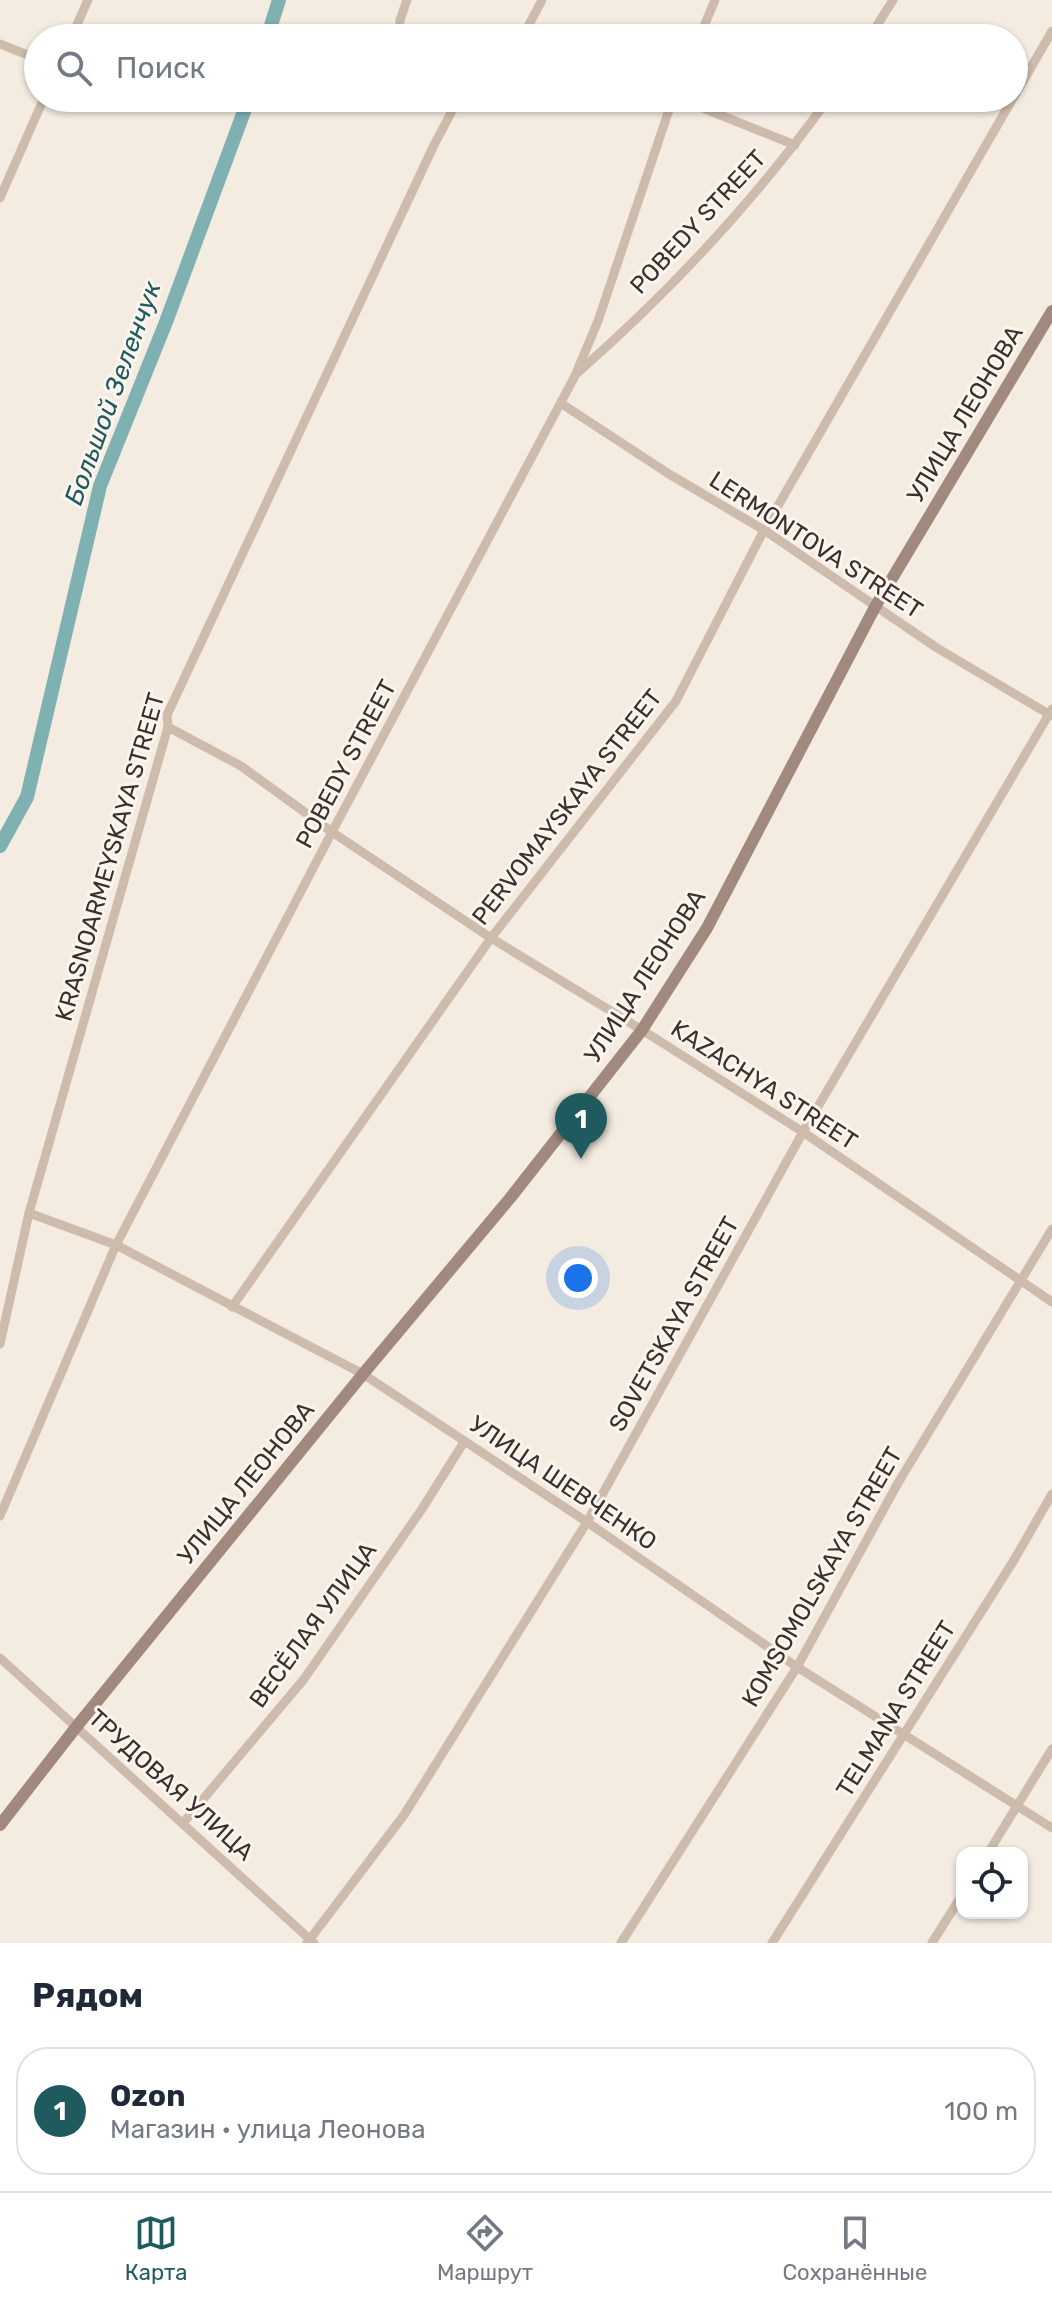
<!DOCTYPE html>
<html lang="ru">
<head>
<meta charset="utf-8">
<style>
  :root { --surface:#fff; --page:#f6f6f7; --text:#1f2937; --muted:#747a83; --line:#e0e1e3; --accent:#1f5a5e }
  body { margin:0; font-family:Rubik,sans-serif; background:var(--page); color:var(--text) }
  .controls { position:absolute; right:24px; bottom:24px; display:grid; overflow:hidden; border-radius:16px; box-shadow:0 2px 6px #0004 }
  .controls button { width:72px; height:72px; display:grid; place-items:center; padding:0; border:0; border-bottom:2px solid var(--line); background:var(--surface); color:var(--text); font:40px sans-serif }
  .you { position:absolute; left:578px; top:1278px; width:28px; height:28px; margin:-20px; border:6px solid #fff; border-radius:50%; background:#1a73e8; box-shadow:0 0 0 12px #1a73e833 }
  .badge { display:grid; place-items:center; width:52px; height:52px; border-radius:50%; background:var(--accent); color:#fff; font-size:26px; font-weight:700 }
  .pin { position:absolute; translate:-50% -66px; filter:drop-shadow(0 2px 4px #0008) }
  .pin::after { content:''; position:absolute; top:42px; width:28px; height:24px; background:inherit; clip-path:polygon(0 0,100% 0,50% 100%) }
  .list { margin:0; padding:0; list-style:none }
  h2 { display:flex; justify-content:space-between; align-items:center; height:104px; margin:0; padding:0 32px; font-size:34px }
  h2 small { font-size:26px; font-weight:400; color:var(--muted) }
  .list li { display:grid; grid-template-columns:52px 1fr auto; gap:24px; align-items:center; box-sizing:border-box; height:128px; margin:0 16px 16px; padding:0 16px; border:2px solid var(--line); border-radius:32px }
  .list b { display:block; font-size:30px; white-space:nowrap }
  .list p { margin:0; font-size:26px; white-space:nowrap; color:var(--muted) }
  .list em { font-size:26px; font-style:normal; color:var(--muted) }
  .icon { flex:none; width:44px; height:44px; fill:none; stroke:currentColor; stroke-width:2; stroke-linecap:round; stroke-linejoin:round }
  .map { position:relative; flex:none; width:1052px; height:1943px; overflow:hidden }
  .search { position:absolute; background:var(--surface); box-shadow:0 2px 6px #0004; left:24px; right:24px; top:24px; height:88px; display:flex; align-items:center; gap:20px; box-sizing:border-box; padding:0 28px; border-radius:44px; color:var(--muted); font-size:30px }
  .sheet { height:248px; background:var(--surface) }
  nav { display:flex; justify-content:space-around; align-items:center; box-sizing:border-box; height:112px; border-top:2px solid var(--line); background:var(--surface); font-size:22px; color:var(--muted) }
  nav a { display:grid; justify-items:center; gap:4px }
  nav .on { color:var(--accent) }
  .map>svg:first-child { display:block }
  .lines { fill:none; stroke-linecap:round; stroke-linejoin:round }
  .river { stroke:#7fb0b2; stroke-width:14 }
  .minor { stroke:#cdbbac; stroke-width:9 }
  .secondary { stroke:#a18a7d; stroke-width:12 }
  .labels { text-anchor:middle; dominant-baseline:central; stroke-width:6; stroke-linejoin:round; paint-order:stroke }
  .street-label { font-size:24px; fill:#3b302b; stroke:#fbf5ee }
  .water-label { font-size:26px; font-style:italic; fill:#1f5a5e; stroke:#fbf5ee }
</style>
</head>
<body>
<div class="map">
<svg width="1052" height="1943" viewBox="0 0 1052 1943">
  <rect width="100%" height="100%" fill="#f4ebe1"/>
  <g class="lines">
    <g class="river">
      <path d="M267 38 279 0"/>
      <path d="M0 846 27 797 100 486 166 322 249 98"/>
    </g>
    <g class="minor">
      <path d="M71 38 88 0"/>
      <path d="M399 38 400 20 407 0"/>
      <path d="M522 38 542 0"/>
      <path d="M699 38 715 0"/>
      <path d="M869 38 893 0"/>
      <path d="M0 44 38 59"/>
      <path d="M1014 97 1052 31"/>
      <path d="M678 98 795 145"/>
      <path d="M0 198 44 98"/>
      <path d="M577 371 598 321 673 98"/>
      <path d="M562 404 669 474 764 530 937 648 1052 716"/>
      <path d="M168 727 241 766 332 832 491 938 642 1030 803 1132 1052 1302"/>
      <path d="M29 1213 116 1245 363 1374 587 1522 797 1667 1052 1828"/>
      <path d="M232 1307 491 938 676 701 764 530 1013 98"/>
      <path d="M0 1344 29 1213 168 727 167 715 434 145 459 98"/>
      <path d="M0 1516 116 1245 332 832 576 374C670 292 756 199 829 98"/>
      <path d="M0 1658 314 1943"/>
      <path d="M183 1823 304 1679 422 1509 464 1442"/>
      <path d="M988 1853 1052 1749"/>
      <path d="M307 1943 404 1815 587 1522 803 1132 1052 709"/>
      <path d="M621 1943 797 1667 898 1483 1052 1229"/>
      <path d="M772 1943 1014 1560 1052 1494"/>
      <path d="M932 1943 962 1895"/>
    </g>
    <path class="secondary" d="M0 1825 77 1726 363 1374 511 1197 642 1030 707 928 875 607 1052 311"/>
  </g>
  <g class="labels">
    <g class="street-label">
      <text transform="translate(698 222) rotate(-47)">POBEDY STREET</text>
      <text transform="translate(965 414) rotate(-59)">УЛИЦА ЛЕОНОВА</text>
      <text transform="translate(816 545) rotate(33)">LERMONTOVA STREET</text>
      <text transform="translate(346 764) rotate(-62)">POBEDY STREET</text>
      <text transform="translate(567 807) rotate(-52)">PERVOMAYSKAYA STREET</text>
      <text transform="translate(110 857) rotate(-74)">KRASNOARMEYSKAYA STREET</text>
      <text transform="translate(645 976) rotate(-57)">УЛИЦА ЛЕОНОВА</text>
      <text transform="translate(764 1085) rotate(33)">KAZACHYA STREET</text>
      <text transform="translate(674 1324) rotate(-61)">SOVETSKAYA STREET</text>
      <text transform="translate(246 1483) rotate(-51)">УЛИЦА ЛЕОНОВА</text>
      <text transform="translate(563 1483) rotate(34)">УЛИЦА ШЕВЧЕНКО</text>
      <text transform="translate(822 1577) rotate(-60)">KOMSOMOLSKAYA STREET</text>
      <text transform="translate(313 1625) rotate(-54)">ВЕСЁЛАЯ УЛИЦА</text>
      <text transform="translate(896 1709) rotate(-58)">TELMANA STREET</text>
      <text transform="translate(171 1785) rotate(42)">ТРУДОВАЯ УЛИЦА</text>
    </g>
    <g class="water-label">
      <text transform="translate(113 393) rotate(-70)">Большой Зеленчук</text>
    </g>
  </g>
</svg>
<div class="controls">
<button><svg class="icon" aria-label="locate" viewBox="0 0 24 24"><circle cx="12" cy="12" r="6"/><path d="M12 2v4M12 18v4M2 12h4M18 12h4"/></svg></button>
</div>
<div class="you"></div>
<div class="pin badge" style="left:581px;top:1159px">1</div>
<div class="search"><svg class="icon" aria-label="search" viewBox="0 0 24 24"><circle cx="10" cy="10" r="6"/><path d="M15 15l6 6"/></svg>Поиск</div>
</div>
<section class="sheet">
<h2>Рядом<small></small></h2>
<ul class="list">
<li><span class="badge">1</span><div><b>Ozon</b><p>Магазин · улица Леонова</p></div><em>100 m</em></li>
</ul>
</section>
<nav>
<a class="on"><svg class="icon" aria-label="map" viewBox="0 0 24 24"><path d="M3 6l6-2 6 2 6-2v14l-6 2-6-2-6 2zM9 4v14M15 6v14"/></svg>Карта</a>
<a><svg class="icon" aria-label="directions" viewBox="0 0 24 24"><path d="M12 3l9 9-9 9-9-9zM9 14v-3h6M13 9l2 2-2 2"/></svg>Маршрут</a>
<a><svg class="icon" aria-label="saved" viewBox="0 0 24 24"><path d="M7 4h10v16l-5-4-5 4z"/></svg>Сохранённые</a>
</nav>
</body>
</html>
